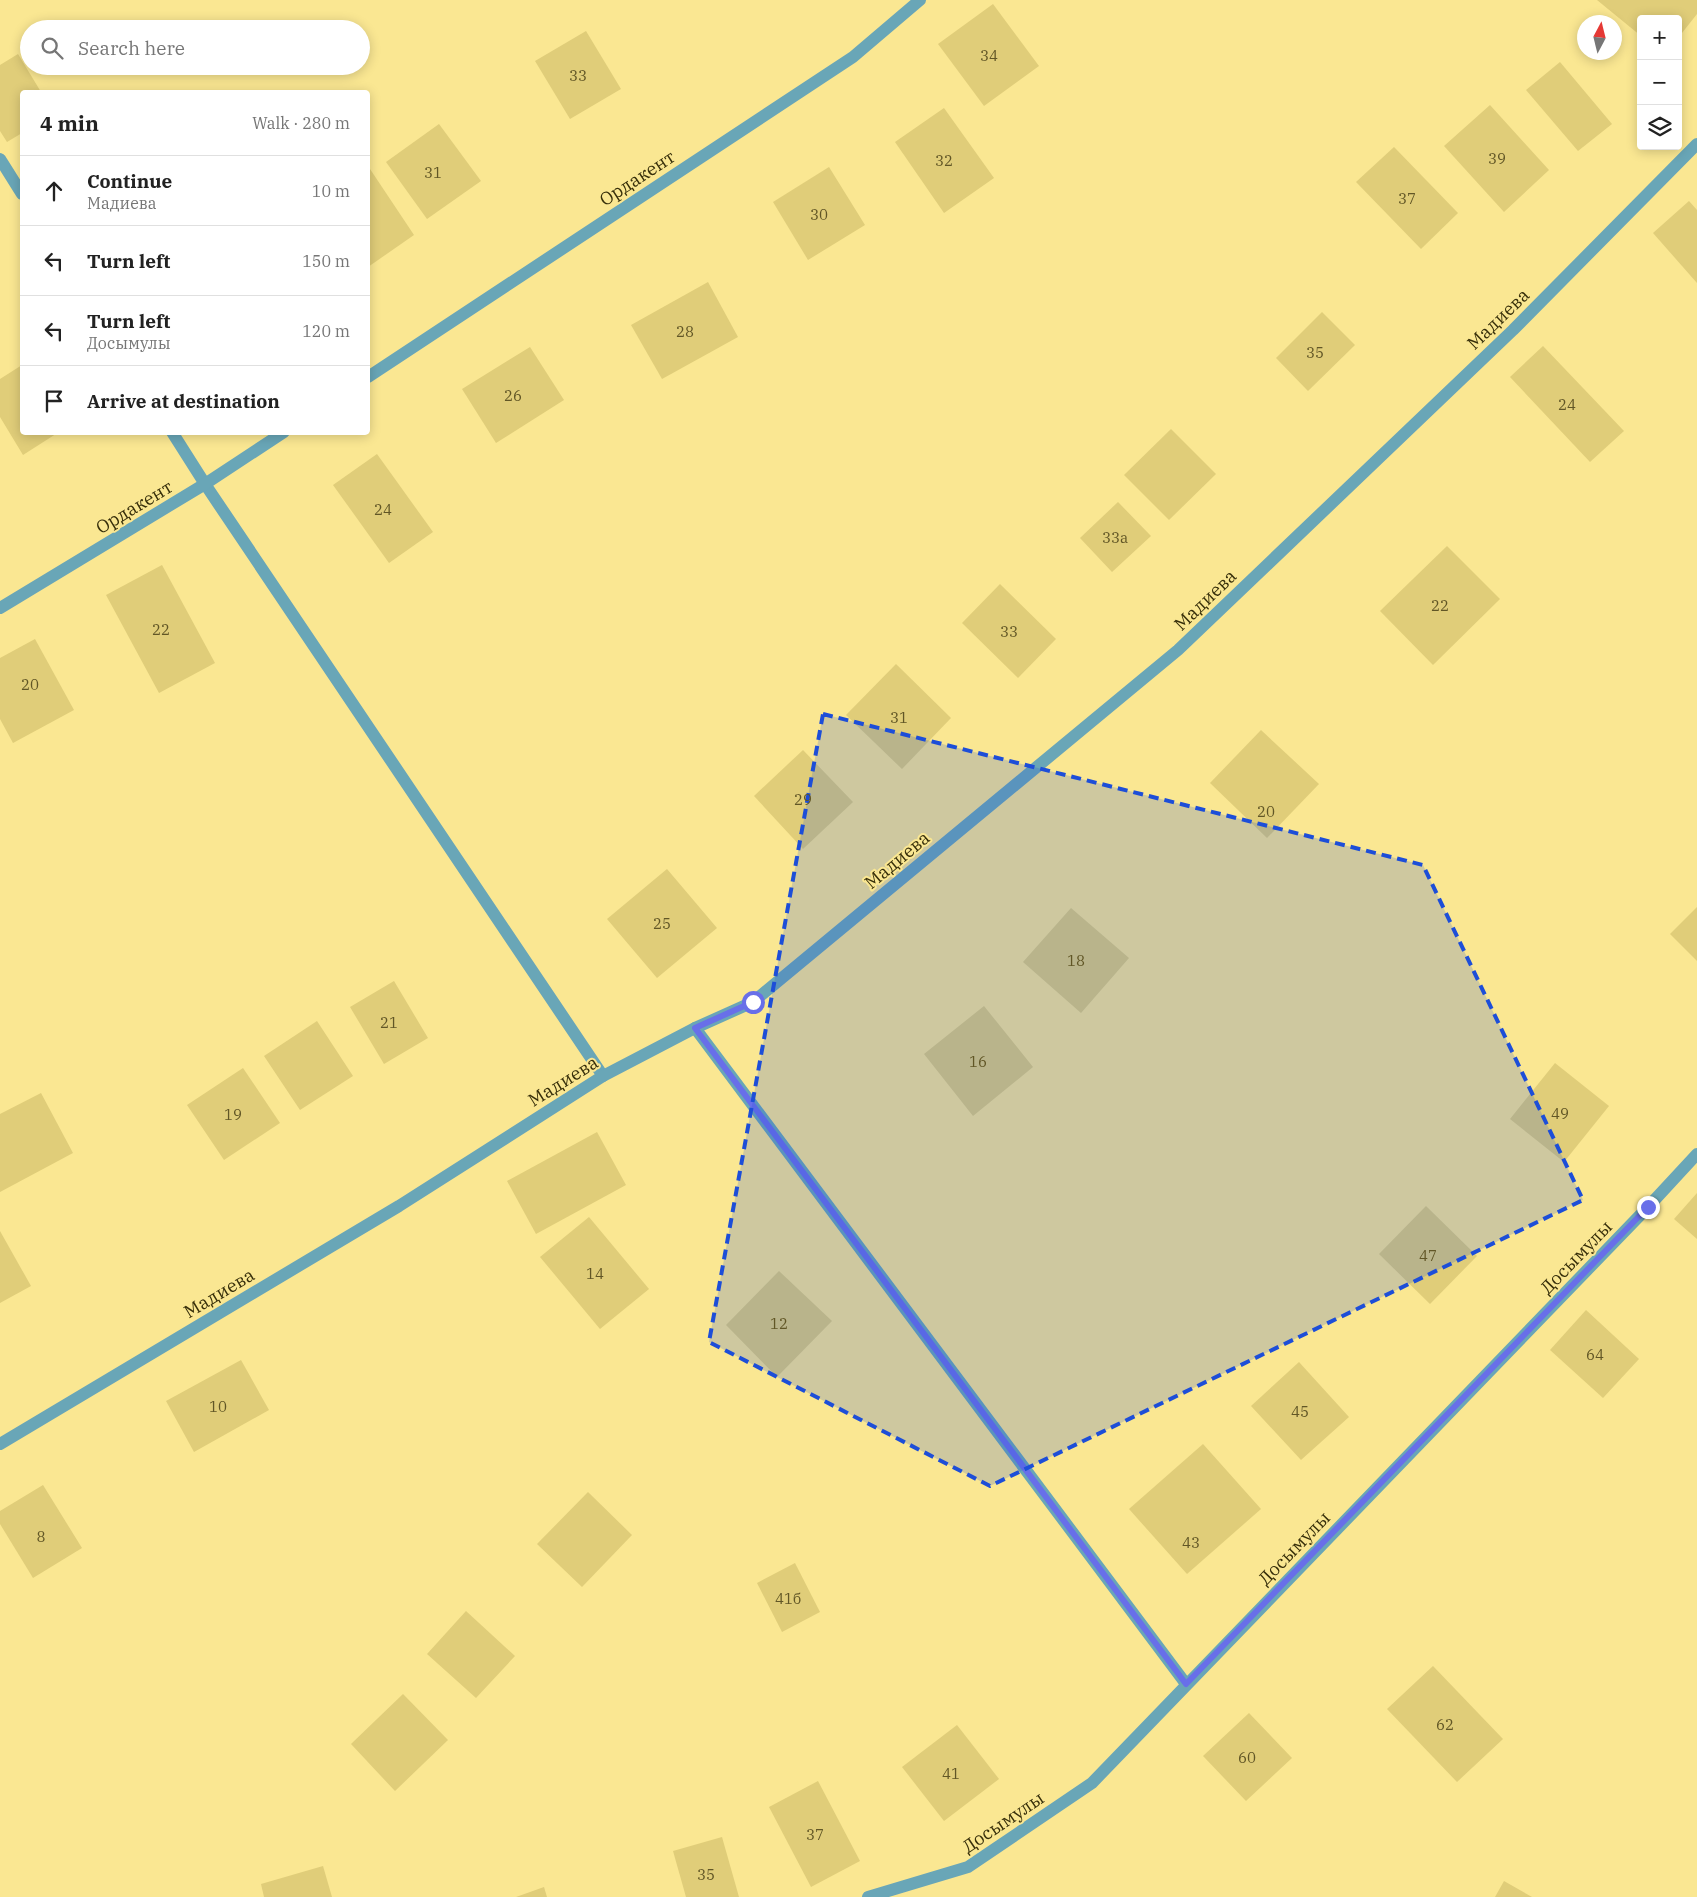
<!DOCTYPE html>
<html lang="en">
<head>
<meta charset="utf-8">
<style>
  :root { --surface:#fff; --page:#f6f6f6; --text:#222; --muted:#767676; --line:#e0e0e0 }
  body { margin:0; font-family:"IBM Plex Serif",serif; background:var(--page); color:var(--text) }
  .controls { position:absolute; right:15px; top:15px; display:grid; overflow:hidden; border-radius:5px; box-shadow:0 2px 12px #0003 }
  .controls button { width:45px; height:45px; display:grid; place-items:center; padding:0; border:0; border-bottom:1px solid var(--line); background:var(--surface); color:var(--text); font:25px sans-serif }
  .compass { position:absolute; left:1577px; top:15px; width:45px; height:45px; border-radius:50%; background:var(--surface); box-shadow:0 2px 12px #0003; rotate:7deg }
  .stop { position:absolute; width:15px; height:15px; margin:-11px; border:4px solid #686fe9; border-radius:50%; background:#fff }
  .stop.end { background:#686fe9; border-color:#fff; box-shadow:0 1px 5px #0008 }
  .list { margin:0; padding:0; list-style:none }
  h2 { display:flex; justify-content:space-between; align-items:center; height:65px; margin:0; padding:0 20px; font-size:21px }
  h2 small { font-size:16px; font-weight:400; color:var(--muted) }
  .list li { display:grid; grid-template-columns:32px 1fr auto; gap:15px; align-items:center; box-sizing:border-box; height:70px; padding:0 20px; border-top:1px solid var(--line) }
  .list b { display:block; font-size:19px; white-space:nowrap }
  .list p { margin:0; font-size:16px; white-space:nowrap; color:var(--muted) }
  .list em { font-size:16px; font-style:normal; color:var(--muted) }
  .icon { flex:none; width:28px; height:28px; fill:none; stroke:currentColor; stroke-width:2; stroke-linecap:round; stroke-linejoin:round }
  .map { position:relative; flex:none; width:1697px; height:1897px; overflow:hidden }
  .search { position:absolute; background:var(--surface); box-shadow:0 2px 12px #0003; left:20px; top:20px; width:350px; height:55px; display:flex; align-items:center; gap:12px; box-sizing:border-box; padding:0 18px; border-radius:28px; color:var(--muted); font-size:19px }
  .panel { position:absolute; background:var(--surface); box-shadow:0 2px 12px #0003; left:20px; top:90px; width:350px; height:345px; border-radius:5px }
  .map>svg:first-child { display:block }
  .building { fill:#e0cd79 }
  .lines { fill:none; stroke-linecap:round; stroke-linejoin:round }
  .service { stroke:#69a6b7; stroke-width:12 }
  .minor { stroke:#69a6b7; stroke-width:12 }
  .route { stroke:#686fe9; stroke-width:6 }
  .marked { fill:#1d4ed8; fill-opacity:0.2; stroke:#1d4ed8; stroke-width:4; stroke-dasharray:10 6; stroke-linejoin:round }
  .labels { text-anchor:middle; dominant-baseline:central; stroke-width:4; stroke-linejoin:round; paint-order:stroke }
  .number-label { font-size:15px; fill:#615626 }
  .street-label { font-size:18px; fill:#372f0a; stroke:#fae792 }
</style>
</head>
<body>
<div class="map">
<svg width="1697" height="1897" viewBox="0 0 1697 1897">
  <rect width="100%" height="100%" fill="#fae792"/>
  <g class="building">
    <path d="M1597 0H1697V14L1678 38V19H1641V36Z"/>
    <path d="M993 4 1039 66 984 106 938 44Z"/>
    <path d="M586 31 621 89 570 119 535 61Z"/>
    <path d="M18 54 41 92H22V133L7 142 0 131V65Z"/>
    <path d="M1560 62 1612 124 1578 151 1526 90Z"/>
    <path d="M1490 105 1549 170 1504 212 1444 146Z"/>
    <path d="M944 108 994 178 944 213 895 142Z"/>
    <path d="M439 124 481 181 427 219 386 162Z"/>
    <path d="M1394 147 1458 213 1421 249 1356 182Z"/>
    <path d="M368 166 414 235 368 267Z"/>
    <path d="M829 167 865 225 808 260 773 202Z"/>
    <path d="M1689 201 1697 210V283L1653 233Z"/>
    <path d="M708 282 738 337 662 379 631 325Z"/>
    <path d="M1322 312 1355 345 1308 391 1276 358Z"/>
    <path d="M1543 346 1624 431 1590 462 1510 377Z"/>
    <path d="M530 347 564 400 496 443 462 389Z"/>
    <path d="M22 365V432H59L23 455 0 417V379Z"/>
    <path d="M1171 429 1216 474 1169 520 1124 475Z"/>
    <path d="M377 454 433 532 389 563 333 485Z"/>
    <path d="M1118 502 1151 536 1112 572 1080 538Z"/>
    <path d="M1447 546 1500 599 1433 665 1380 611Z"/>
    <path d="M162 565 215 663 159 693 106 595Z"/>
    <path d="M1000 584 1056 639 1018 678 962 623Z"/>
    <path d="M35 639 74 710 13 743 0 719V658Z"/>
    <path d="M896 664 951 718 902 769 846 715Z"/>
    <path d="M1261 730 1319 784 1267 838 1210 783Z"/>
    <path d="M803 750 853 802 803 849 754 796Z"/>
    <path d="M667 869 717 928 657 978 607 919Z"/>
    <path d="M1697 907V961L1670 934Z"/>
    <path d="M1071 908 1129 958 1081 1013 1023 962Z"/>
    <path d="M394 981 428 1038 384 1064 350 1007Z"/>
    <path d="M984 1006 1033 1067 973 1116 924 1054Z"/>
    <path d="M317 1021 353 1076 300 1110 264 1056Z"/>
    <path d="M1555 1063 1609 1106 1564 1162 1510 1119Z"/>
    <path d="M243 1068 280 1123 224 1160 187 1105Z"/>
    <path d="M41 1093 73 1153 0 1192V1114Z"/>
    <path d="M597 1132 626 1185 536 1234 507 1181Z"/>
    <path d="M1697 1193V1239L1674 1219Z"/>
    <path d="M1426 1206 1477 1256 1430 1304 1379 1254Z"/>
    <path d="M589 1217 649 1289 600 1329 540 1257Z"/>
    <path d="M0 1231 31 1286 0 1303Z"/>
    <path d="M779 1271 832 1321 777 1377 726 1325Z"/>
    <path d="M1586 1310 1639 1359 1603 1398 1550 1350Z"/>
    <path d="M241 1360 269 1410 194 1452 166 1401Z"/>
    <path d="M1299 1362 1349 1417 1301 1460 1251 1406Z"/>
    <path d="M1203 1444 1261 1509 1187 1574 1129 1509Z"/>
    <path d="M43 1485 82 1548 33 1578 0 1524V1511Z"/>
    <path d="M588 1492 632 1535 582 1587 537 1544Z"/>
    <path d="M795 1563 820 1612 782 1632 757 1583Z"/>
    <path d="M466 1611 515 1656 476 1698 427 1654Z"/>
    <path d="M1433 1666 1503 1739 1457 1782 1387 1709Z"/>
    <path d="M403 1694 448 1740 395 1791 351 1744Z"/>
    <path d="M1249 1713 1292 1758 1246 1801 1203 1756Z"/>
    <path d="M957 1725 999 1779 944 1821 902 1767Z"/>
    <path d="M818 1781 860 1861 811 1887 769 1807Z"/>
    <path d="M722 1837 739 1897H686L673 1851Z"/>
    <path d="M323 1866 332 1897H264L261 1884Z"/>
    <path d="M1504 1881 1532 1897H1495Z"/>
    <path d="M544 1887 547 1897H516Z"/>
  </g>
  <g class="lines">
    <g class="service">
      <path d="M0 159 22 194"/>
      <path d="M172 432 205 484 603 1076"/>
      <path d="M695 1028 1186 1684"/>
    </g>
    <g class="minor">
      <path d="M368 377 853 57 920 0"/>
      <path d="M0 608 205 484 284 432"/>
      <path d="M0 1444 399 1206 603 1076 695 1028 753 1002 1178 650 1513 330 1697 144"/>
      <path d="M868 1897 968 1867 1092 1783 1648 1207 1697 1154"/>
    </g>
  </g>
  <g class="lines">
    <path class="route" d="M753 1002 695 1028 1186 1684 1648 1207"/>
  </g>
  <path class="marked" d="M823 714 1423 865 1583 1200 990 1486 709 1342Z"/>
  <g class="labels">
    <g class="number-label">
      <text x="989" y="55">34</text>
      <text x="578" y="75">33</text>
      <text x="1497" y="158">39</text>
      <text x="944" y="160">32</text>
      <text x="433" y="172">31</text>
      <text x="1407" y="198">37</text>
      <text x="819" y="214">30</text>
      <text x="685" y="331">28</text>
      <text x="1315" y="352">35</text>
      <text x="513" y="395">26</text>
      <text x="1567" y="404">24</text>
      <text x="383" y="509">24</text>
      <text x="1115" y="537">33а</text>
      <text x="1440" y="605">22</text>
      <text x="161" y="629">22</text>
      <text x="1009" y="631">33</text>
      <text x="30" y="684">20</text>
      <text x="899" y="717">31</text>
      <text x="803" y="799">29</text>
      <text x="1266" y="811">20</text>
      <text x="662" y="923">25</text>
      <text x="1076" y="960">18</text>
      <text x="389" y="1022">21</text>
      <text x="978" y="1061">16</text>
      <text x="1560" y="1113">49</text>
      <text x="233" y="1114">19</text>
      <text x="1428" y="1255">47</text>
      <text x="595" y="1273">14</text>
      <text x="779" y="1323">12</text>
      <text x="1595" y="1354">64</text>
      <text x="218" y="1406">10</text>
      <text x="1300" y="1411">45</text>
      <text x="41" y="1536">8</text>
      <text x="1191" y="1542">43</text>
      <text x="788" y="1598">41б</text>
      <text x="1445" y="1724">62</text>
      <text x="1247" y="1757">60</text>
      <text x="951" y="1773">41</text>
      <text x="815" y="1834">37</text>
      <text x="706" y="1874">35</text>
    </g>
    <g class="street-label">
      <text transform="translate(637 178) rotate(-33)">Ордакент</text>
      <text transform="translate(1498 319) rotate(-44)">Мадиева</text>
      <text transform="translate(134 507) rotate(-31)">Ордакент</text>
      <text transform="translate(1205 600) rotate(-44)">Мадиева</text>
      <text transform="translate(897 860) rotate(-40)">Мадиева</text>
      <text transform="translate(563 1081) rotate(-32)">Мадиева</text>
      <text transform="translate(1576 1257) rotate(-46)">Досымулы</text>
      <text transform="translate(219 1293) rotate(-31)">Мадиева</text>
      <text transform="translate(1294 1548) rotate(-46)">Досымулы</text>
      <text transform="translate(1003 1822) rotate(-34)">Досымулы</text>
    </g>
  </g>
</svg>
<div class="controls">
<button>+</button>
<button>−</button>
<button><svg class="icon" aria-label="layers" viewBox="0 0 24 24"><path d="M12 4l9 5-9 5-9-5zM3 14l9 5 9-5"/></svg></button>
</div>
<svg class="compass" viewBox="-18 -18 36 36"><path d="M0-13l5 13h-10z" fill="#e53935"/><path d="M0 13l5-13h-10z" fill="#767676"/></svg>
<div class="stop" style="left:753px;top:1002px"></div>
<div class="stop end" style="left:1648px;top:1207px"></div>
<div class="search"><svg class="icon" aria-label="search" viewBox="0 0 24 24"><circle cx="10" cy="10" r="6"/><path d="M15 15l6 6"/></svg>Search here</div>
<section class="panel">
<h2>4 min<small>Walk · 280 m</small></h2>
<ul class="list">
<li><svg class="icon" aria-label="ahead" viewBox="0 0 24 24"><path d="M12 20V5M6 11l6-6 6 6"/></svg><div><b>Continue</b><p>Мадиева</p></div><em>10 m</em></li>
<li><svg class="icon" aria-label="left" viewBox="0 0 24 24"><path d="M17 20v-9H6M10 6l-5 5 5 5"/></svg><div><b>Turn left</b></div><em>150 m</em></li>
<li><svg class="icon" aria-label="left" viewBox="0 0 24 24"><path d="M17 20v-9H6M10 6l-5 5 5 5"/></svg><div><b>Turn left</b><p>Досымулы</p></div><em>120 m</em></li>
<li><svg class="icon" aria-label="arrive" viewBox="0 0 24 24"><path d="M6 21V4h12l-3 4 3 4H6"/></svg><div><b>Arrive at destination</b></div></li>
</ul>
</section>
</div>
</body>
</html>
